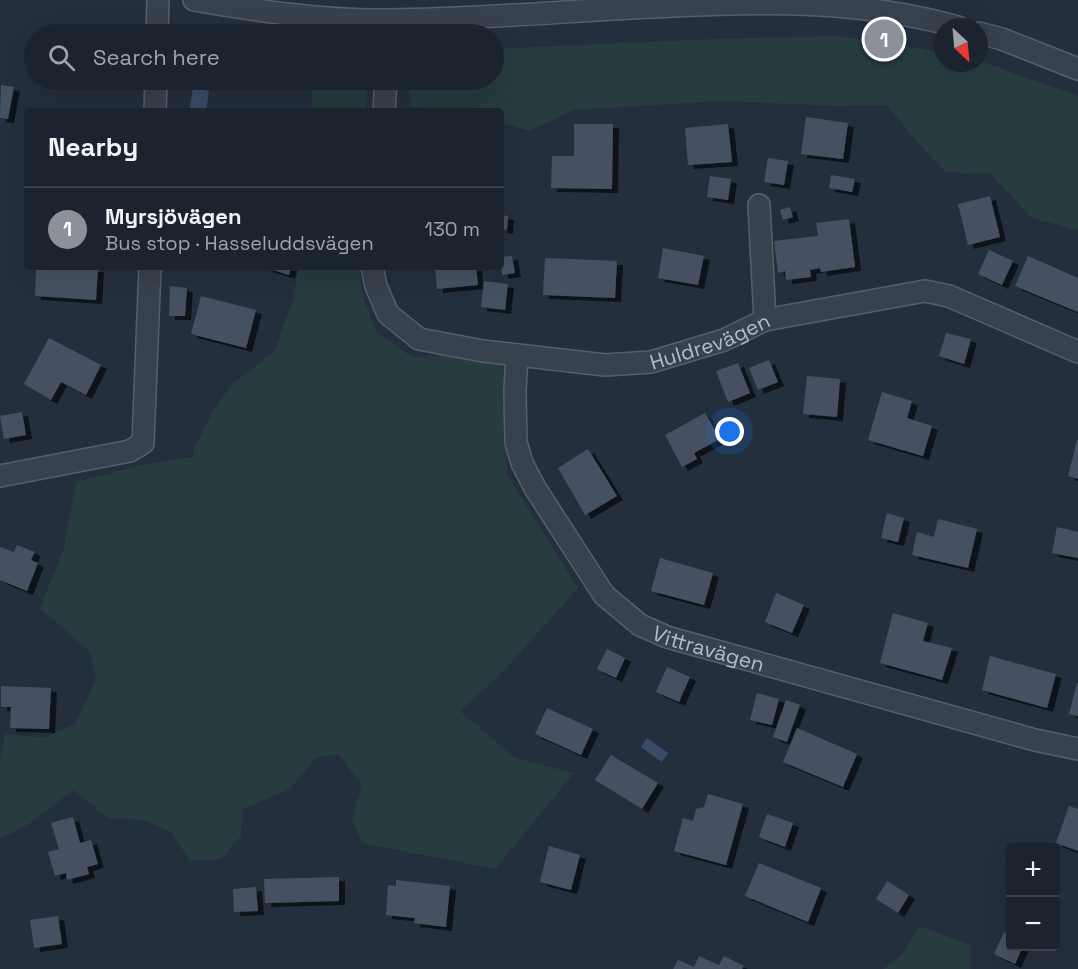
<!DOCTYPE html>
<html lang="en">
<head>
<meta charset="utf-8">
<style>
  :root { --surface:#1b232e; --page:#242b36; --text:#f1f3f6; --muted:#a0a4aa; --line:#39404a; --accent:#8c9099 }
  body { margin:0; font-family:"Space Grotesk",sans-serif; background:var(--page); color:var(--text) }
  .controls { position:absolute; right:18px; bottom:18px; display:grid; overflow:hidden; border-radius:6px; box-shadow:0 6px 24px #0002 }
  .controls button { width:54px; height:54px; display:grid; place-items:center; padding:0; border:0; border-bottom:2px solid var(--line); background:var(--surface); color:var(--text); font:30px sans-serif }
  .compass { position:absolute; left:934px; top:18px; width:54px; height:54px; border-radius:50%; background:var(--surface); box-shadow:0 6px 24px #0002; rotate:154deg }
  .you { position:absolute; left:730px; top:432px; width:21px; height:21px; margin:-15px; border:4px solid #fff; border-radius:50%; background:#1a73e8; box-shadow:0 0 0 9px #1a73e833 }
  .badge { display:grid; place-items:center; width:39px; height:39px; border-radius:50%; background:var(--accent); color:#fff; font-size:20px; font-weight:700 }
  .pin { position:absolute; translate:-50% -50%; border:3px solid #fff; box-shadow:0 2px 6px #0006 }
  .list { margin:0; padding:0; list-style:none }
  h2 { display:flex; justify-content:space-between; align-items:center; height:78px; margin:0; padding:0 24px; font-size:26px }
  h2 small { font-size:20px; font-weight:400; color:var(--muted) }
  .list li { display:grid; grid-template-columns:39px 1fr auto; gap:18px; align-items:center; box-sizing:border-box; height:84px; padding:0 24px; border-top:2px solid var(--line) }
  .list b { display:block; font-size:22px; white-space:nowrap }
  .list p { margin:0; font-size:20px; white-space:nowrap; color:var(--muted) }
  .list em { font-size:20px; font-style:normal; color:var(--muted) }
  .icon { flex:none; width:33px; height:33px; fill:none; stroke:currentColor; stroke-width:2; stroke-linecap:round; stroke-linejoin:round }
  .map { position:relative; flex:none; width:1078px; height:969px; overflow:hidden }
  .search { position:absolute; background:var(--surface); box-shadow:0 6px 24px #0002; left:24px; top:24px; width:480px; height:66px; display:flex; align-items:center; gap:15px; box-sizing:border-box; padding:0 21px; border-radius:33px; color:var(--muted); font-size:22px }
  .panel { position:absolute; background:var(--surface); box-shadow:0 6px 24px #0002; left:24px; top:108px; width:480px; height:162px; border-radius:6px }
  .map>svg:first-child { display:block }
  .green { fill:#263c3f }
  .water { fill:#394c67 }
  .building { fill:#455162; filter:url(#shadow) }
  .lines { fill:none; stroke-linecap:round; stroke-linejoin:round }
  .minor-casing { stroke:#565f6c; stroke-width:24 }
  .minor { stroke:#38414e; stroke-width:21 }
  .labels { text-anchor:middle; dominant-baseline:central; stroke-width:5; stroke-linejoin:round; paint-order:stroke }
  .street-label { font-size:21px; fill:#b4bcc9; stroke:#1d2633 }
</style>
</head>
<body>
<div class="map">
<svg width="1078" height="969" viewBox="0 0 1078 969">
  <defs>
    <filter id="shadow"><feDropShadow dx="6" dy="4" stdDeviation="0" flood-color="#0009"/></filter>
  </defs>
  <rect width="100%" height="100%" fill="#242f3e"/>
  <g class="green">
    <path d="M838 36 943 52V63H979V61L1078 96V231L1031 217 991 174 946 172 916 141 887 105 839 106 723 101 573 110 530 131 501 123V111H458L446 108 410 107V80H494V49L715 39Z"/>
    <path d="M312 80H367L366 111H312Z"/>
    <path d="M298 267H358L364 300 376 332 412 357 446 355 500 363 505 371 507 475 578 588 499 676 460 711 515 758 574 773 495 869 362 843 352 819 362 785 338 754 316 758 290 789 243 809 241 836 221 859 190 861 171 832 143 820 108 818 74 790 29 824 0 839V760L5 734 44 738 75 724 96 680 90 652 40 608 64 548 76 482 141 465 193 457 194 448 212 413 232 384 274 352 293 300Z"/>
    <path d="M919 926 970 945 971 969H883L901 956Z"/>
  </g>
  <g class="water">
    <path d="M193 88 209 91 206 111H189Z"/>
    <path d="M647 738 668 753 662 762 641 747Z"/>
  </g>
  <g class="building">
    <path d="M1 85 14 87 8 119 0 118Z"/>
    <path d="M806 117 848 123 843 159 801 154Z"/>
    <path d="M574 124H613L612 189 551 188 552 156H574Z"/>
    <path d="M728 124 732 162 688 165 685 128Z"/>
    <path d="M768 158 788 161 784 185 764 182Z"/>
    <path d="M831 175 855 179 852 192 829 188Z"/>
    <path d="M710 176 731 179 728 200 707 197Z"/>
    <path d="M990 196 1000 237 968 245 958 204Z"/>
    <path d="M790 207 793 217 783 220 780 210Z"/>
    <path d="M501 215 508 216 507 230 501 229Z"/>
    <path d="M849 219 855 267 821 272 820 268 810 270 811 277 786 280 785 271 778 273 774 241 818 236 816 223Z"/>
    <path d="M663 248 704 256 698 285 658 278Z"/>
    <path d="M989 250 1013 261 1002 285 978 274Z"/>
    <path d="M512 256 515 273 502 275 501 257Z"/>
    <path d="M1028 256 1078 278V312L1015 286Z"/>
    <path d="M545 258 617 261 615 298 543 295Z"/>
    <path d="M36 267 98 268 96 300 35 296Z"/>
    <path d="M264 267H291L289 275Z"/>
    <path d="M435 267H476L478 285 437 289Z"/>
    <path d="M484 281 508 284 505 310 481 307Z"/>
    <path d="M170 286 187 288 185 316H169Z"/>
    <path d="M201 296 256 310 246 348 191 334Z"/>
    <path d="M946 333 971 339 964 364 939 356Z"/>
    <path d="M49 338 101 365 86 395 61 382 51 400 24 384Z"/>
    <path d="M769 360 778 382 758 390 749 368Z"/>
    <path d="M738 363 750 393 728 402 716 371Z"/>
    <path d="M807 376 840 379 837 417 803 414Z"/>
    <path d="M882 392 912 401 907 418 932 426 923 456 868 440Z"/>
    <path d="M22 412 26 435 4 439 0 416Z"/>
    <path d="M705 413 720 439 694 453 697 459 682 467 665 435Z"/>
    <path d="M1077 440H1078V479L1068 476Z"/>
    <path d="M588 449 617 496 585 515 558 468Z"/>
    <path d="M887 513 904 518 898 542 881 538Z"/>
    <path d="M938 519 977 529 968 568 912 555 917 532 934 537Z"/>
    <path d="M1057 527 1078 532V558L1052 553Z"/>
    <path d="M17 545 35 552 31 560 38 563 27 591 0 580V547L14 552Z"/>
    <path d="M660 558 713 573 704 605 651 591Z"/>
    <path d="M776 593 804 605 792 633 765 622Z"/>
    <path d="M893 613 928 623 923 641 952 648 942 680 880 663Z"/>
    <path d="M607 649 625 658 616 678 597 669Z"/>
    <path d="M990 656 1056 674 1047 708 982 690Z"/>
    <path d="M667 667 690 677 679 702 656 692Z"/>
    <path d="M1077 683H1078V716L1069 714Z"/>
    <path d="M1 686 51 688 49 729 10 728 11 707H1Z"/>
    <path d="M757 693 779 699 772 725 750 720Z"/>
    <path d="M786 700 800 705 787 742 773 737Z"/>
    <path d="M547 708 593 729 581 755 535 734Z"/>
    <path d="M797 728 857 754 843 787 783 762Z"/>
    <path d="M611 755 658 783 642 809 595 780Z"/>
    <path d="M708 794 743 804 726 865 674 851 683 818 693 821 696 809 704 807Z"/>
    <path d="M1069 806 1078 809V851L1056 843Z"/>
    <path d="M767 814 793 823 785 847 759 837Z"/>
    <path d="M73 817 80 843 91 840 98 864 87 867 89 874 67 880 66 873 55 876 48 852 59 849 51 823Z"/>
    <path d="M549 846 580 855 571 890 540 882Z"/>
    <path d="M759 863 821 888 808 922 745 896Z"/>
    <path d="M339 877V901L265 903 264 879Z"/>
    <path d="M396 880 450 886 446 927 414 923 415 918 386 915 388 885 396 886Z"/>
    <path d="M887 881 909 895 898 913 876 899Z"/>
    <path d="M256 887 258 911 234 912 233 889Z"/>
    <path d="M58 916 62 944 34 948 30 920Z"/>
    <path d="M1004 932 1010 935V946H1023L1015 964 994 954Z"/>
    <path d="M699 956 719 965 724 956 744 966 742 969H673L678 960 694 967Z"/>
  </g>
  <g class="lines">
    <defs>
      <g id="minor">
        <path d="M194 0C258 11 322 21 388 20 483 19 578 10 674 6 769 1 865 1 958 27"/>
        <path d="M979 33 1002 39 1078 69"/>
        <path d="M157 34 158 0"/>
        <path d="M155 111 156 80"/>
        <path d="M384 111 386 80"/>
        <path d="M759 205 765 320"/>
        <path id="s1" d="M372 267 376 286 388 314 419 339 483 351 605 365 651 362 724 340 765 320 925 291 949 296 1078 352"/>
        <path id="s2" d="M517 355 515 391 516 442 522 463 535 488 604 595 640 625 667 637 1035 740 1078 749"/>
        <path d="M0 476 130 451 143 443 150 267"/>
      </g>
    </defs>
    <use href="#minor" class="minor-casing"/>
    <use href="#minor" class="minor"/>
  </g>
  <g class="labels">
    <g class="street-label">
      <text stroke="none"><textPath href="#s1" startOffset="386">Huldrevägen</textPath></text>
      <text stroke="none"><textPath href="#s2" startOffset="384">Vittravägen</textPath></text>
    </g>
  </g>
</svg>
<div class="controls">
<button>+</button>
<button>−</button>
</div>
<svg class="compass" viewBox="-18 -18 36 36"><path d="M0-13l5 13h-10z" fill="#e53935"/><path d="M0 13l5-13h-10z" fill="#a0a4aa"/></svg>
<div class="you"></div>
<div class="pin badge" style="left:884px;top:39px">1</div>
<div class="search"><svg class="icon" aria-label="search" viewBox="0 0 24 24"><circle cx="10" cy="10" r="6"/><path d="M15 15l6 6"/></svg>Search here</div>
<section class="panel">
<h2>Nearby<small></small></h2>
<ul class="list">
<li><span class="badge">1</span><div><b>Myrsjövägen</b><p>Bus stop · Hasseluddsvägen</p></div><em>130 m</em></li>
</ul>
</section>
</div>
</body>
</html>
